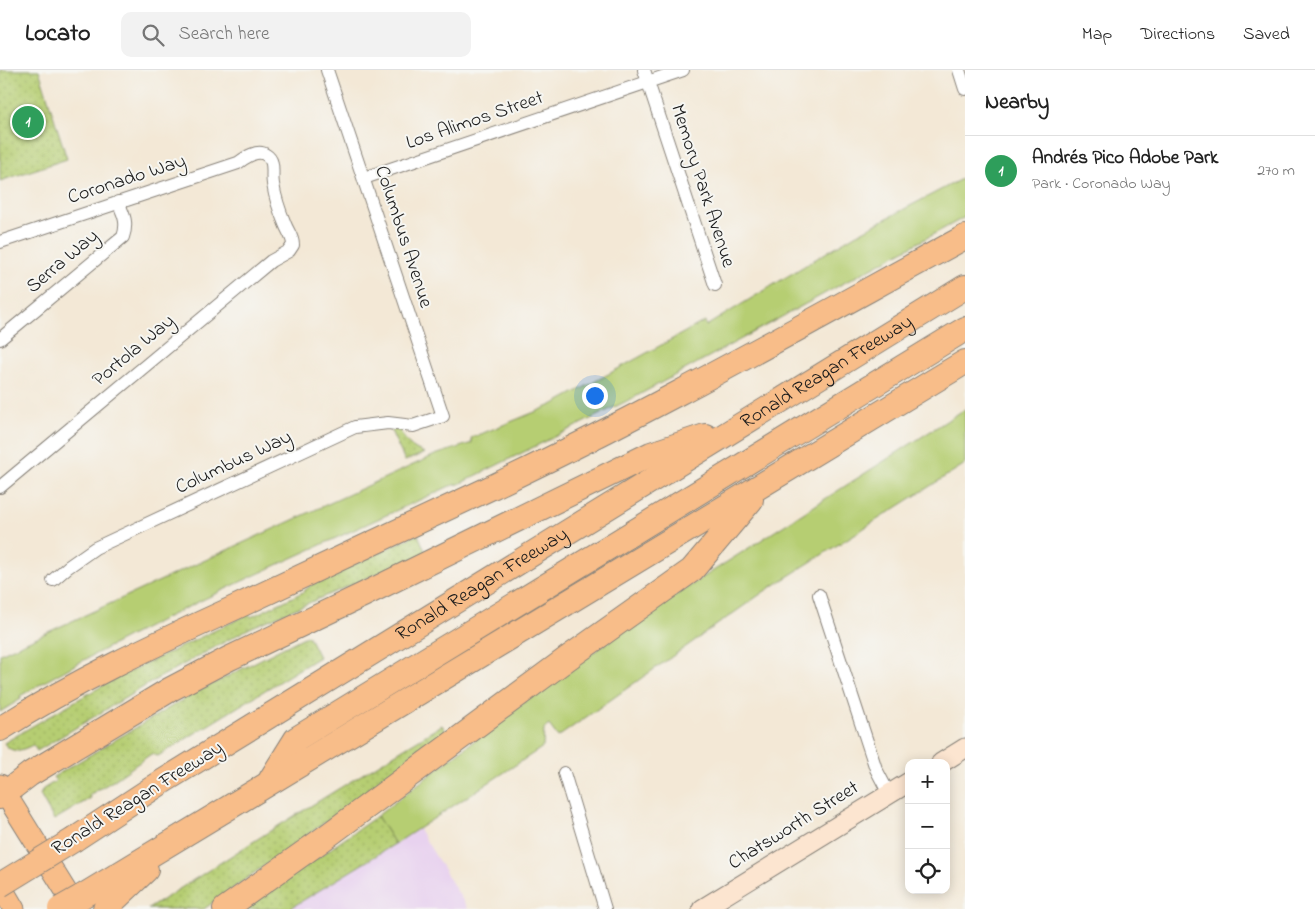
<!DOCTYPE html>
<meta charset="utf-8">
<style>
:root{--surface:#fff;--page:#f2f2f2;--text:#222;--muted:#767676;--line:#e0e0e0;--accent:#ea580c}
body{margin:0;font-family:"Indie Flower",sans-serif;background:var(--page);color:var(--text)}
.controls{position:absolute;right:15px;bottom:15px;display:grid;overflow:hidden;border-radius:10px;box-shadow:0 2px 12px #0003}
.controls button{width:45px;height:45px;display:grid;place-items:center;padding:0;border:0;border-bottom:1px solid var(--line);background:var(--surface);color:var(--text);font:25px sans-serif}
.you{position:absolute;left:594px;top:325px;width:18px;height:18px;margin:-12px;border:4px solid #fff;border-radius:50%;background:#1a73e8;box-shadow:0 0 0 8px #1a73e833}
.badge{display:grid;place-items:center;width:32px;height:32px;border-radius:50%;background:var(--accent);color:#fff;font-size:16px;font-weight:700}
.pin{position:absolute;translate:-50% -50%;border:2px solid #fff;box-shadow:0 1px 5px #0006}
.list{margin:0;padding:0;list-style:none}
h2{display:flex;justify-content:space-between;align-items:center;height:65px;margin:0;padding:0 20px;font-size:21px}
h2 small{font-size:16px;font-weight:400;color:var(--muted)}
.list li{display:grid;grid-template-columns:32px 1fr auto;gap:15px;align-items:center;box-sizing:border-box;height:70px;padding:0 20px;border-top:1px solid var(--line)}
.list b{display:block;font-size:19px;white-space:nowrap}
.list p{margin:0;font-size:16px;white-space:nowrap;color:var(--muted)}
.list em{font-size:16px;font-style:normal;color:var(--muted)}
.icon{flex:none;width:28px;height:28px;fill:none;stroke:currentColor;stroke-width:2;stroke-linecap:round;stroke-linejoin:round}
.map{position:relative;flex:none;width:965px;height:839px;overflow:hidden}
header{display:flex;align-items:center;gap:30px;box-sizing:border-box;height:70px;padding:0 25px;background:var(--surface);border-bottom:1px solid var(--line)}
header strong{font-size:24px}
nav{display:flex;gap:28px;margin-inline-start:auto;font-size:18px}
.search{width:350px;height:45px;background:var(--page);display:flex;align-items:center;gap:12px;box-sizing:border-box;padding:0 18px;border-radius:10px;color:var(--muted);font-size:19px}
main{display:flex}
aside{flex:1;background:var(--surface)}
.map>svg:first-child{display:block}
.built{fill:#e8d2ef}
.grass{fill:#b6ce72;stroke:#697547}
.park{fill:url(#park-dots);stroke:#697547}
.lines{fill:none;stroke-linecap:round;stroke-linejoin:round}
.minor-casing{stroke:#888279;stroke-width:14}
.secondary-casing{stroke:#888279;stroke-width:21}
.primary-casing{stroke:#888279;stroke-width:23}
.motorway-casing{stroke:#888279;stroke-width:26}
.minor{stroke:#fff;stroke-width:12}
.secondary{stroke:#fce5d0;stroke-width:19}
.primary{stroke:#f8bd89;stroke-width:21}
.motorway{stroke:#f8bd89;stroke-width:24}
.motorway-bridge-casing{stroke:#888279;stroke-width:26;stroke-linecap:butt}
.motorway-bridge{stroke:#f8bd89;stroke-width:24}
.labels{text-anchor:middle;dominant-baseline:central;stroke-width:4;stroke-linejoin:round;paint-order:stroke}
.street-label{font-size:20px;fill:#1c1c1c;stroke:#f6f6f2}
</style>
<header>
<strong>Locato</strong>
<div class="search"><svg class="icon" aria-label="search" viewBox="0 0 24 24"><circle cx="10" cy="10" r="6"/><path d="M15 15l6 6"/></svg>Search here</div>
<nav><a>Map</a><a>Directions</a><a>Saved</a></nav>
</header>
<main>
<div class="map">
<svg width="965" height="839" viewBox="0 0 965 839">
<defs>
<pattern id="park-dots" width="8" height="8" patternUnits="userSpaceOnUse" patternTransform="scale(1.25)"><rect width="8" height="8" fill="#b6ce72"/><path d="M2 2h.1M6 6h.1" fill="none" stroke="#9cb062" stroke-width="1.8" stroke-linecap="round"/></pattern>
</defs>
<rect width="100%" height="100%" fill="#f6f6f2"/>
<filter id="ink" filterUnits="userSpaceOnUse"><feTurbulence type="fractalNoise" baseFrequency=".02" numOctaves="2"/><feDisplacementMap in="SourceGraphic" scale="10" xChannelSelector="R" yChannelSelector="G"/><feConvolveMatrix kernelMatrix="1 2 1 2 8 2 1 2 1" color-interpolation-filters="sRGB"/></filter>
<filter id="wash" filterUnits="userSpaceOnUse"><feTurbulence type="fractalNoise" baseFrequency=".0096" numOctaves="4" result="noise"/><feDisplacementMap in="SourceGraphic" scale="20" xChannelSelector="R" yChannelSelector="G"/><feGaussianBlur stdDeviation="1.12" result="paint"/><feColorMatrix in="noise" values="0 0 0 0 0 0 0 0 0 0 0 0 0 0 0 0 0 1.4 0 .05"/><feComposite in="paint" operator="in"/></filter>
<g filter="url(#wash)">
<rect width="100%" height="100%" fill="#f3e8d6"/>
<path class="built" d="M 419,759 L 468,839 L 289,839 Z"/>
<g class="grass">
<path d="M 965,107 L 965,147 L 635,327 L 459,414 L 450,416 C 305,483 158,545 20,626 L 21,629 L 0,642 L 0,584 L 435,385 L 472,373 L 471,368 L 552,335 L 705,251 L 706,256 L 855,165 Z"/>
<path d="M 965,339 L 965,394 L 765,521 L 558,667 L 549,655 L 544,659 L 543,677 L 395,774 L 377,746 L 538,621 L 674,526 Z"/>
</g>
<g class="park">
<path d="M 0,0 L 39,0 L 67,89 L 0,111 Z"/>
<path d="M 399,358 C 404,371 412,379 425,383 L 405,391 L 391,361 Z"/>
<path d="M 418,464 L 426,483 L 250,558 L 155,610 L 37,681 L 33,675 C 22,680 12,685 4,673 L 63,638 L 120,606 L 249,544 L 251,547 L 303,522 L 311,515 Z"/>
<path d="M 308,565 L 319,587 L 158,686 L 151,684 L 113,711 L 89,725 L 91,728 L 54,750 L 40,725 L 43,719 L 56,711 L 53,707 L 189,626 Z"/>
<path d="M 442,655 L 448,664 L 204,839 L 148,839 L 270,761 Z"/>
<path d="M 377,746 L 395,774 L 289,839 L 245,839 Z"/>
</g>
</g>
<g filter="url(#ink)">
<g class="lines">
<defs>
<g id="minor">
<path d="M 644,0 L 715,215"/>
<path d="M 959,0 L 965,19"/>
<path d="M 364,108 L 683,0"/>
<path d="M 0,172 L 238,93 C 246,87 258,79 266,85 C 276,91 271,104 273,114 C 275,127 280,142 285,154 C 288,162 293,167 293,175 L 289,181 L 271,191 L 0,417"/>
<path d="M 0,269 L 123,167 C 128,153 124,145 118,132"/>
<path d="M 53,510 L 68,497 L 95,478 L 355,357 L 388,353 L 413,356 L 443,346 L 327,0"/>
<path d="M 819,525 L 876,699 L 889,724"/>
<path d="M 564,703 L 605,839"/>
</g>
<g id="secondary">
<path d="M 941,693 L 965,678"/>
<path d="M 702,839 L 909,712"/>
</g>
<g id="primary">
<path d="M 0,715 L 77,839"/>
<path d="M 0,815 L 14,839"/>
</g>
<g id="motorway">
<path d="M 0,659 C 74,612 153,575 232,539 C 317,499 403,459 488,419 C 651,342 807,253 965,167"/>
<path d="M 271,709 L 296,669 L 965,259"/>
<path d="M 0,727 L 30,704 L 171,619 L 228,589 L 363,525 L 651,384 L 705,366"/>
<path id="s1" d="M 75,769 L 162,712 L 965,217"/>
<path d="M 81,827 L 965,292"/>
<path d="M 105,839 L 146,800"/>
<path d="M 225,839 L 319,772 L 568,588 L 692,500 L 751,430"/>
</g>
</defs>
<use href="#minor" class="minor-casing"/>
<use href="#secondary" class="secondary-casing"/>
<use href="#primary" class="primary-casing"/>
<use href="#motorway" class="motorway-casing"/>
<use href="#minor" class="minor"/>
<use href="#secondary" class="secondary"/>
<use href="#primary" class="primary"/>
<use href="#motorway" class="motorway"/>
<defs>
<g id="motorway-bridge">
<path d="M 0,815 L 75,769"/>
<path d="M 60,839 L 81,827"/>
</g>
</defs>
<use href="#motorway-bridge" class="motorway-bridge-casing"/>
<use href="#motorway-bridge" class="motorway-bridge"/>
</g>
</g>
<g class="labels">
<g class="street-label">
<text transform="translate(475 51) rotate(-19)">Los Alimos Street</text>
<text transform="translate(127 110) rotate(-18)">Coronado Way</text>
<text transform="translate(702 116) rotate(72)">Memory Park Avenue</text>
<text transform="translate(403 167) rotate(72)">Columbus Avenue</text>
<text transform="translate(63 192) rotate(-40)">Serra Way</text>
<text transform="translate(134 281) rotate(-40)">Portola Way</text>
<text stroke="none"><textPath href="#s1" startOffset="885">Ronald Reagan Freeway</textPath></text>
<text transform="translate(234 393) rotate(-25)">Columbus Way</text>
<text stroke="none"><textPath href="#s1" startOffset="480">Ronald Reagan Freeway</textPath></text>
<text transform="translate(138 729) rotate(-32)">Ronald Reagan Freeway</text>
<text transform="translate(794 756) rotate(-32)">Chatsworth Street</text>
</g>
</g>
</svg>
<div class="controls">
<button>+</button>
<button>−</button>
<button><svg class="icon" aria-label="locate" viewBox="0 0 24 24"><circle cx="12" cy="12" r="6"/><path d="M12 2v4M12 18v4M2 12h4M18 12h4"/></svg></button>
</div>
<div class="you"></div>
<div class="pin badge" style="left:28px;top:52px;background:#2e9e5b">1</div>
</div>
<aside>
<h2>Nearby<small></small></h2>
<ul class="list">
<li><span class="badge" style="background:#2e9e5b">1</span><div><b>Andrés Pico Adobe Park</b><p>Park · Coronado Way</p></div><em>270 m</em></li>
</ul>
</aside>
</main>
